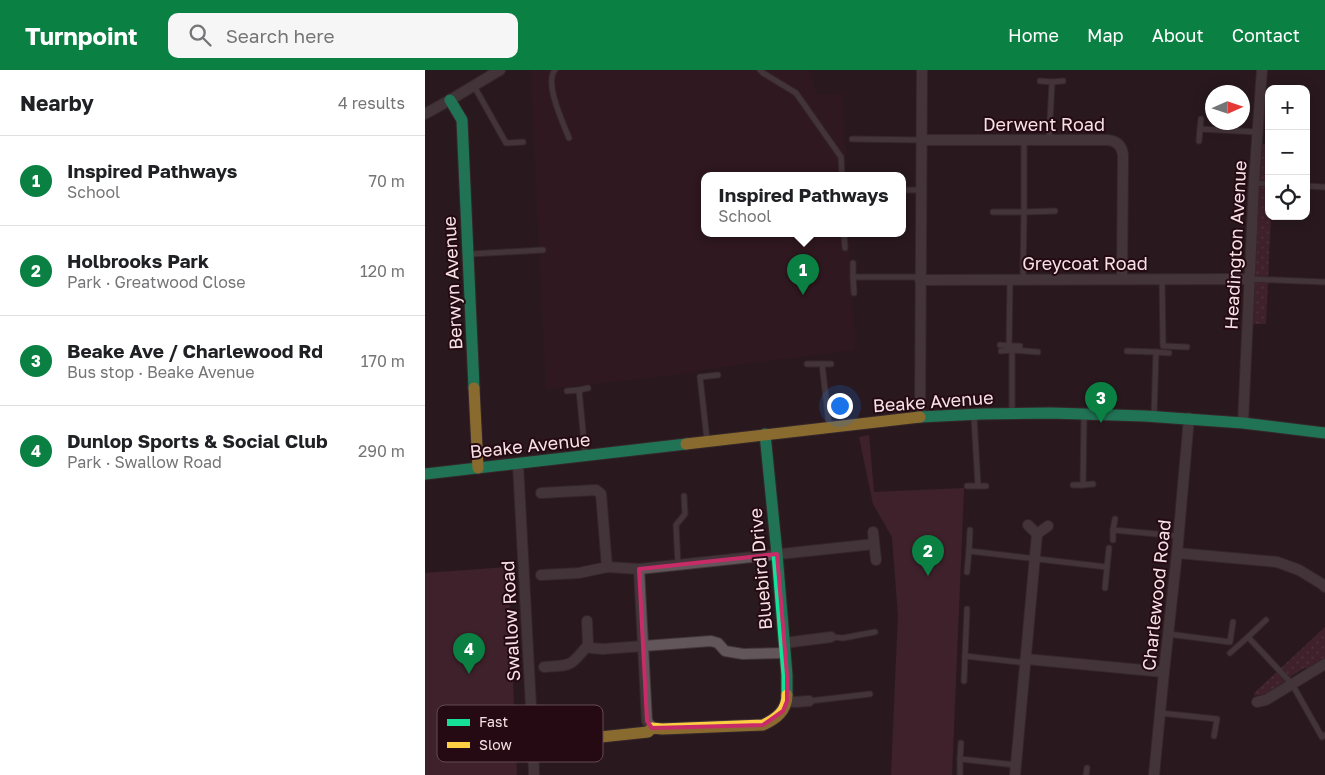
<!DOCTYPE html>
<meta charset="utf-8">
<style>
:root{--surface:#fff;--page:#f6f6f6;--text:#202124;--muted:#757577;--line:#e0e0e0;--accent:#0b8043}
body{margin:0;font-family:"Golos Text",sans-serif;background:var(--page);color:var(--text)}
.controls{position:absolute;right:15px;top:15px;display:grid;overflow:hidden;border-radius:10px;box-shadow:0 2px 12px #0003}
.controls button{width:45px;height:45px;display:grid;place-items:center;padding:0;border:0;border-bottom:1px solid var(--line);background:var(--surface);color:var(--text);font:25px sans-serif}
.compass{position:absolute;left:780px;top:15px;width:45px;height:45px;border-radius:50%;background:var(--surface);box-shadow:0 2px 12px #0003;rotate:87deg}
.you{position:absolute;left:414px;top:335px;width:18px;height:18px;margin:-12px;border:4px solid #fff;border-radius:50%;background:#1a73e8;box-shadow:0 0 0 8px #1a73e833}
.badge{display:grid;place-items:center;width:32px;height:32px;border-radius:50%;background:var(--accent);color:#fff;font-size:16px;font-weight:700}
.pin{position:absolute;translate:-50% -41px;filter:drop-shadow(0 1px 2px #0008)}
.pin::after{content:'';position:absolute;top:26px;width:18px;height:15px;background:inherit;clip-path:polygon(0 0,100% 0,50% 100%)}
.popup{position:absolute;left:276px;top:102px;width:205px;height:65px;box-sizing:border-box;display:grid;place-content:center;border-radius:10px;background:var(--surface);filter:drop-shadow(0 1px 4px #0005);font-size:16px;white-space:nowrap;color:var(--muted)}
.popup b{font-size:19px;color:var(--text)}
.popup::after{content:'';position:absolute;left:50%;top:100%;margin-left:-10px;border:10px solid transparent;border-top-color:var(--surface)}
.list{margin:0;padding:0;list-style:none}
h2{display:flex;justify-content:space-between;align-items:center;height:65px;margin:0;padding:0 20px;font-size:21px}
h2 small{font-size:16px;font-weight:400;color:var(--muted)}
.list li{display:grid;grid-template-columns:32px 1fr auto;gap:15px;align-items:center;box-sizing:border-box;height:90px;padding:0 20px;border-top:1px solid var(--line)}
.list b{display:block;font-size:19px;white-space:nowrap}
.list p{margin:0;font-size:16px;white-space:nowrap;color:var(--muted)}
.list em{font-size:16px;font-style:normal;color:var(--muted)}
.icon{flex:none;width:28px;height:28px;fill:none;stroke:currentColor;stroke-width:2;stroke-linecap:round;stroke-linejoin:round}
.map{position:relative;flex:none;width:900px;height:705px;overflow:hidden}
header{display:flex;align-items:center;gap:30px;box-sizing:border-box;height:70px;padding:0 25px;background:var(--accent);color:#fff}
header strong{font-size:24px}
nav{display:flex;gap:28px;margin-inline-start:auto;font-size:18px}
.search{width:350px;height:45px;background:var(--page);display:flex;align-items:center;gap:12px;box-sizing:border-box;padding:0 18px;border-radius:10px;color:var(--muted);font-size:19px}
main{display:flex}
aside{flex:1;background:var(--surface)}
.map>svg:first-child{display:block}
.built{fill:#361720}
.grass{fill:url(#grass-dots)}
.green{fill:#5a2b3a}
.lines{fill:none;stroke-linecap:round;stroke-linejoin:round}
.lane-casing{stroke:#423639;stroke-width:7}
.street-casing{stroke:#423639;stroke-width:12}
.fast-casing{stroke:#423639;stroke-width:13}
.slow-casing{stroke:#423639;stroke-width:13}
.lane{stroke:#63565a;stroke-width:5}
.street{stroke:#63565a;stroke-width:10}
.fast{stroke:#16e098;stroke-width:11}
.slow{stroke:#ffcf43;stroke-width:11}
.marked{fill:none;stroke:#c72c69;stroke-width:4;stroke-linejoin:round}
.labels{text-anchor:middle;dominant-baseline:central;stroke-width:4;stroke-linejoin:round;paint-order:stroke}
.street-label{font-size:18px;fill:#f6e2e6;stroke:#250a13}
.key{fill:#250a13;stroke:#644b52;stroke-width:1}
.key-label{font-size:14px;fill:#f6e2e6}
</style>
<header>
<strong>Turnpoint</strong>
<div class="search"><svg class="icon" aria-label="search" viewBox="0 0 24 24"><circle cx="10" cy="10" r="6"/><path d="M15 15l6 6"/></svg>Search here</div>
<nav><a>Home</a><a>Map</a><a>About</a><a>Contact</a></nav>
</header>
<main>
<aside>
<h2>Nearby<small>4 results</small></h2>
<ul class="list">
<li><span class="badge">1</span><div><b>Inspired Pathways</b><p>School</p></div><em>70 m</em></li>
<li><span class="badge">2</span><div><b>Holbrooks Park</b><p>Park · Greatwood Close</p></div><em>120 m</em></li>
<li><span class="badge">3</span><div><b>Beake Ave / Charlewood Rd</b><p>Bus stop · Beake Avenue</p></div><em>170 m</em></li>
<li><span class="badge">4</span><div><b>Dunlop Sports &amp; Social Club</b><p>Park · Swallow Road</p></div><em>290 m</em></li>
</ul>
</aside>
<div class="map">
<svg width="900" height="705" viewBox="0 0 900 705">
<defs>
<pattern id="grass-dots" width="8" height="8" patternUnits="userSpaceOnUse" patternTransform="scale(1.25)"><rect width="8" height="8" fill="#5a2b3a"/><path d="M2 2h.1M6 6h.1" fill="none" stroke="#724956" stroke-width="1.8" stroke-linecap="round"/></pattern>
</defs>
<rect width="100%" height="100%" fill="#291a1f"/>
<path class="built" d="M 106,0 L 384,0 L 392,25 L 417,24 L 422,106 L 279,106 L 279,164 L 424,164 L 430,280 L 317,294 L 240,306 L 121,319 Z"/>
<g class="grass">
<path d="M 836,74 L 844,74 L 844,146 L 846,146 L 841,254 L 828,254 Z"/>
<path d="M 900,557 L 900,591 L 884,599 L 879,598 L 860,610 L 859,614 L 840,627 L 834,625 L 830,626 L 829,623 Z"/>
</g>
<g class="green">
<path d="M 444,365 L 449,422 L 539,418 L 527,705 L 466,705 L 473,545 L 467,467 L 448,434 L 434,367 Z"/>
<path d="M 83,497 L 92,705 L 0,705 L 0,503 Z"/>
</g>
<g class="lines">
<defs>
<g id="lane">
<path d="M 130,0 C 119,13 138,53 144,68"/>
<path d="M 335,0 L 338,3 L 371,23 L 416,87 L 417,106"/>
<path d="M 615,11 L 627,12"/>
<path d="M 49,16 L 81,73 L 98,72"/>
<path d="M 775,59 L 776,49"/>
<path d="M 427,69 L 497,70"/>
<path d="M 624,70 L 627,12 L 638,11"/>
<path d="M 774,71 L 775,59 L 832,62"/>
<path d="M 829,113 L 844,114"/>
<path d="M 881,116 L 900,117"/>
<path d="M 477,120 L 496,120"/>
<path d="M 568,142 L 599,142 L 599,70"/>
<path d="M 419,164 L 420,178"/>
<path d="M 46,184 L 118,180"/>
<path d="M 428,193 L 428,207"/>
<path d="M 598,209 L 599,142 L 630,141"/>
<path d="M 737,209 L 738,276 L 762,277"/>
<path d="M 825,209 L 900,212"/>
<path d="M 585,210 L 584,276 L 595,276"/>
<path d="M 429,223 L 428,207 L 495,207"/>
<path d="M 575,275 L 584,276"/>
<path d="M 576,281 L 587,280"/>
<path d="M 702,281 L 731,282"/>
<path d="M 382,294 L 397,294 L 404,354"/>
<path d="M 397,294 L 406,294"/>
<path d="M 154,320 L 163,318"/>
<path d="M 142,321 L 154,320 L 160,383"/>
<path d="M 587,343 L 587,280 L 613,282"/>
<path d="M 659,346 L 658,415 L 668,414"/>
<path d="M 729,346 L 731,282 L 744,283"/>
<path d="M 549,347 L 553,416 L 561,416"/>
<path d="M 282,370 L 275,307 L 293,305"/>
<path d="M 648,415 L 658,415"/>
<path d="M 542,416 L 553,416"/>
<path d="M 690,449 L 688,460 L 753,466"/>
<path d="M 688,470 L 688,460"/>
<path d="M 544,481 L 545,460"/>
<path d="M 253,495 L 251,455 L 260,444 L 259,426"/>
<path d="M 682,497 L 684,478"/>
<path d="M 542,502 L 544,481 L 682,497 L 680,518"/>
<path d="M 542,539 L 540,586 L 601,593"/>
<path d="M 841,550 L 823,567 L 867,614 L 897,667 L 900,665"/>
<path d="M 743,564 L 805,572 L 808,552"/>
<path d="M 406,567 L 418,568 L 450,562"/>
<path d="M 805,583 L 823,567"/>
<path d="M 539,611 L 540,586"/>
<path d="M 384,631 L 445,624"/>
<path d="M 735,643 L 792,649 L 789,666"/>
<path d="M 536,673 L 535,689 L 591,695"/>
<path d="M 535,705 L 535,689"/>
<path d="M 661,705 L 662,698"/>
</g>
<g id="street">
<path d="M 0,44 L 25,30 L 75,0"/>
<path d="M 497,70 L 683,70 C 692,71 697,76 698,85 L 697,209"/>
<path d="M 495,210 L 825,209"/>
<path d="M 495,347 L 497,0"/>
<path d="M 818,353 L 829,113 L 837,0"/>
<path d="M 93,394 L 108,674 L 109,705"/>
<path d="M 116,423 L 171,420 L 176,424 L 182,497"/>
<path d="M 603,455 L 612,464 L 623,456"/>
<path d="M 448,462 L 451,490"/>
<path d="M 752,483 L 852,492 L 874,500 L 897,514 L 900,517"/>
<path d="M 214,499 L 222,651 L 227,658"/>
<path d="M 116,505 L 154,503 L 182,497 L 214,499 L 449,474"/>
<path d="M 359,573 L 406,567"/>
<path d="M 163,575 L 166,578 L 178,579 L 286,571 L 293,573 L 300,581 L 318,584 L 360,583"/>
<path d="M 601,589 L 739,602"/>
<path d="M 119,597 C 147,595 145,597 163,575 L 162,551"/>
<path d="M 362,631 L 370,632 L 384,631"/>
<path d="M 832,632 L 841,630 L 900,594"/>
<path d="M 590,705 L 612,464"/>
<path d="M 729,705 L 739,602 L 752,483 L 764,348"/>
</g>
<g id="fast">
<path d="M 25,30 L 37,50 L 49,318"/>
<path d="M 495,347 L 556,344 L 626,343 L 720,346 L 818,353 L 900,363"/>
<path d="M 340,364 L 352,484 L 362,605 L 362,625"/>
<path d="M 0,404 L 261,374"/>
</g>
<g id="slow">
<path d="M 49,318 L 53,398"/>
<path d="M 261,374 L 495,347"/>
<path d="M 147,670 L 223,662 L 227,658 L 237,659 L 338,655 C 351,649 362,641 362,625"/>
</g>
</defs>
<use href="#lane" class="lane-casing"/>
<use href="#street" class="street-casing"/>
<use href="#fast" class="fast-casing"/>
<use href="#slow" class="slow-casing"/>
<use href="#lane" class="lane"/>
<use href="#street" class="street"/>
<use href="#fast" class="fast"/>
<use href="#slow" class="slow"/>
</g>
<path d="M0 0H900V705H0ZM 352,484 L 362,605 L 362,631 L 358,641 L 338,655 L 227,658 L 222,651 L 214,499 Z" fill="#291a1f" fill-opacity=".55" fill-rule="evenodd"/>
<path class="marked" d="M 352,484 L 362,605 L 362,631 L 358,641 L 338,655 L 227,658 L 222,651 L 214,499 Z"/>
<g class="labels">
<g class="street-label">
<text x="619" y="54">Derwent Road</text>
<text transform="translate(810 175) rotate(-87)">Headington Avenue</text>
<text x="660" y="193">Greycoat Road</text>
<text transform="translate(27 213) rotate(-93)">Berwyn Avenue</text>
<text transform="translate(508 331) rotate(-4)">Beake Avenue</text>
<text transform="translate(105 375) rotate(-6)">Beake Avenue</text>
<text transform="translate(335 499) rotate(-95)">Bluebird Drive</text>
<text transform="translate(731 525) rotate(-84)">Charlewood Road</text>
<text transform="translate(85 551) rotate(-93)">Swallow Road</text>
</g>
</g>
<rect x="12" y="635" width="166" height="57" rx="8" class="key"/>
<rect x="22" y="649" width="23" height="7" fill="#16e098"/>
<rect x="22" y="672" width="23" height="6" fill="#ffcf43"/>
<g class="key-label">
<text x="54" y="657">Fast</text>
<text x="54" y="680">Slow</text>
</g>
</svg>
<div class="controls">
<button>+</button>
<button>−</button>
<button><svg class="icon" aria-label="locate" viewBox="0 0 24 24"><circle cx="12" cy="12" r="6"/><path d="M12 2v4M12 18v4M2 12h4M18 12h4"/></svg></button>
</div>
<svg class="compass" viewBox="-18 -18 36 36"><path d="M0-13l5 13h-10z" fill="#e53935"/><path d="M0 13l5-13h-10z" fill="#757577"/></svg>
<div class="you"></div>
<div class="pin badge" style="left:378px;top:225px">1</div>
<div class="popup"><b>Inspired Pathways</b>School</div>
<div class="pin badge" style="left:503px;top:506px">2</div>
<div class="pin badge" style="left:676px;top:353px">3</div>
<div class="pin badge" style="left:44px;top:604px">4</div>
</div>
</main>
